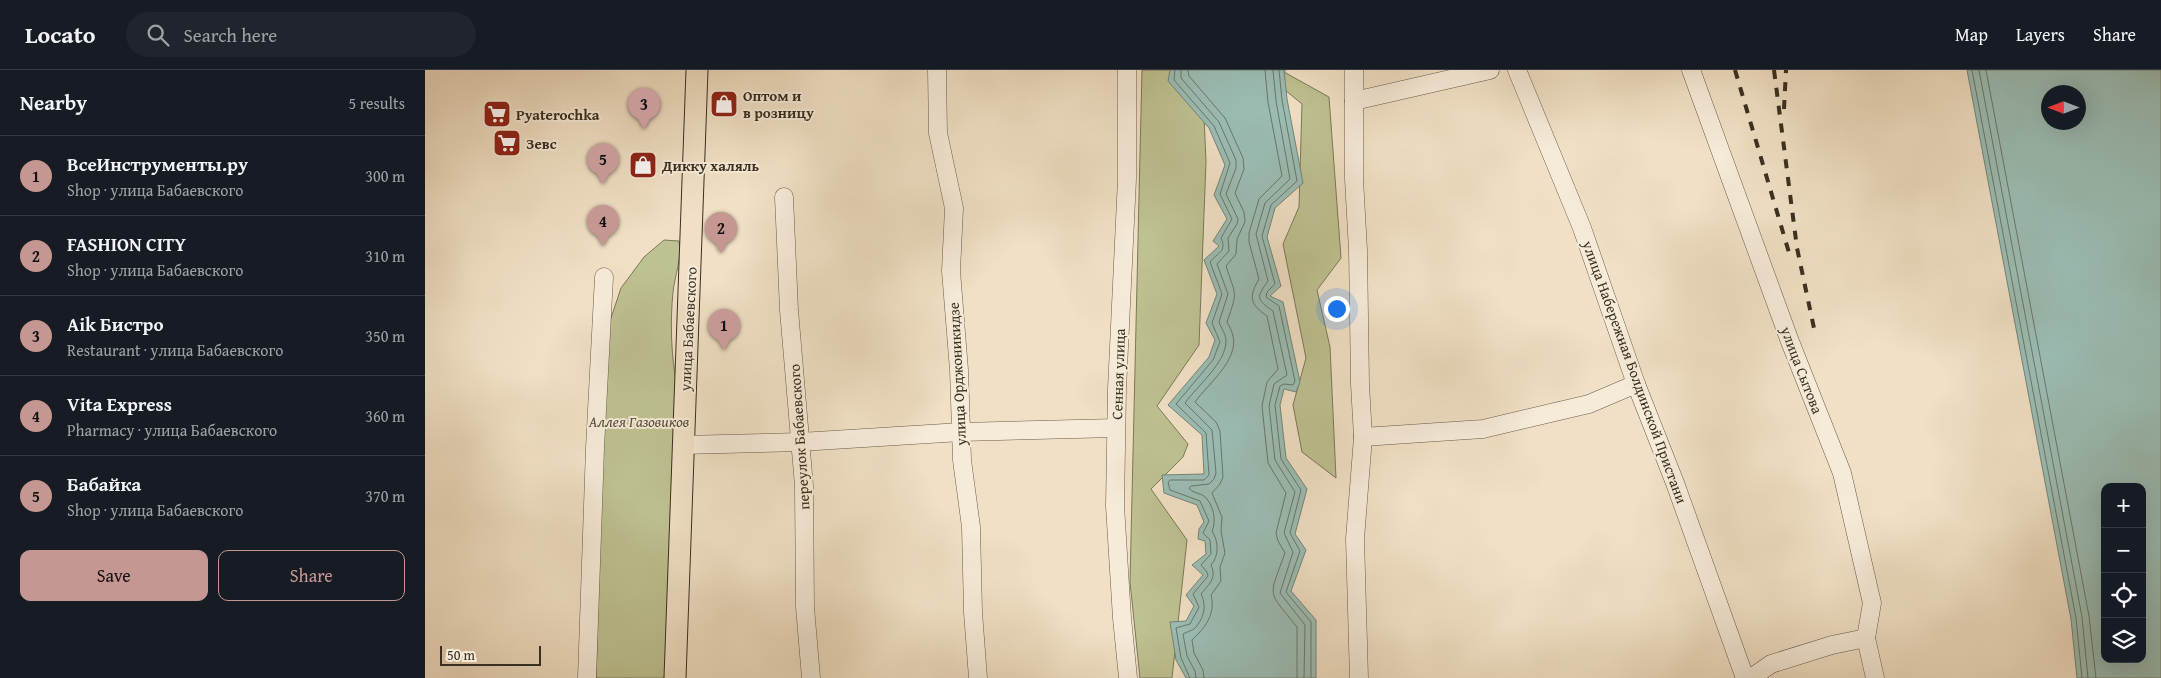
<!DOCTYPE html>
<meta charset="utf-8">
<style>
:root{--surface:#171b24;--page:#20242c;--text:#f1f3f6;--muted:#9ea1a6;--line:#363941;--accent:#c59692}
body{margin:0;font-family:"Gentium Book Plus",serif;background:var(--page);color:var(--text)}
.controls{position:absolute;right:15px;bottom:15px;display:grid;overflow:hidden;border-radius:10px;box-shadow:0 5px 20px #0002}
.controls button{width:45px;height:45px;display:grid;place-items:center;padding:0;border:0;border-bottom:1px solid var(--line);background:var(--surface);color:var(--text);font:25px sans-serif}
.compass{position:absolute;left:1616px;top:15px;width:45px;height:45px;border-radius:50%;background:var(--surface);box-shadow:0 5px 20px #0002;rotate:270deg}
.scale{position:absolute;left:15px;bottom:12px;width:101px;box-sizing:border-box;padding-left:5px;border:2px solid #3a2f20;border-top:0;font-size:14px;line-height:18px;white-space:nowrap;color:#3a2f20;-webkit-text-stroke:4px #f6ebd9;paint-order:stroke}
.you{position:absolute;left:911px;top:238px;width:18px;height:18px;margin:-12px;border:4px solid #fff;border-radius:50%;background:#1a73e8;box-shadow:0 0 0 8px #1a73e833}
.badge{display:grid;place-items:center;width:32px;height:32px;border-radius:50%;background:var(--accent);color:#111;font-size:16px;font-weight:700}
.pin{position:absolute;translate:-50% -41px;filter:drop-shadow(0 1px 2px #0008)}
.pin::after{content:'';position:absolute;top:26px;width:18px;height:15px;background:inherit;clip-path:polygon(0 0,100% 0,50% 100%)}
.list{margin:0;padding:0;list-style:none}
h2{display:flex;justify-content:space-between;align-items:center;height:65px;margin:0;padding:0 20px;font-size:21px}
h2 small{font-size:16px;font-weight:400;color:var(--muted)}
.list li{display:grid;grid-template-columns:32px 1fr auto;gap:15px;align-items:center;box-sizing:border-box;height:80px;padding:0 20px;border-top:1px solid var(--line)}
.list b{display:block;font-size:19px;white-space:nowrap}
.list p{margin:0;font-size:16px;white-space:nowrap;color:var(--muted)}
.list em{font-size:16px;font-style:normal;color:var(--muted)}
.actions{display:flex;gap:10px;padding:15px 20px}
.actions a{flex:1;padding:11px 0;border:1px solid var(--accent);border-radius:10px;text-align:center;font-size:18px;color:var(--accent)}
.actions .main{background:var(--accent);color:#111}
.icon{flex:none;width:28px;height:28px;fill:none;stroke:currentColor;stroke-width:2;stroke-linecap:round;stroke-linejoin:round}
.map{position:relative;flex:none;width:1736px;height:608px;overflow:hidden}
header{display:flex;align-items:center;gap:30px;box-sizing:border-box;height:70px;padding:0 25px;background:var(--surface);border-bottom:1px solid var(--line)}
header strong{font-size:24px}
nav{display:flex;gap:28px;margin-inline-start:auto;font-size:18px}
.search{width:350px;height:45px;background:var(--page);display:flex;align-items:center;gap:12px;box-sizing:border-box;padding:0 18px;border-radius:28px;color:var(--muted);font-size:19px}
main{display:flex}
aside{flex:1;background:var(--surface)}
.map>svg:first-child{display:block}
.green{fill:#bec191;stroke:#7c7858}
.water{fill:#9bbdb4;stroke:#748479;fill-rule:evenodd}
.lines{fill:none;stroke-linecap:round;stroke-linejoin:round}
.shore{stroke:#6a766a;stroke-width:1}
.minor-casing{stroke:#685b49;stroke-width:19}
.major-casing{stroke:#3a2f20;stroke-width:23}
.minor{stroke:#f6ebd9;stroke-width:18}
.major{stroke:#f1e0c5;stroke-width:21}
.rail{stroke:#3a2f20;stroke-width:4;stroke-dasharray:9 9;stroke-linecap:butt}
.labels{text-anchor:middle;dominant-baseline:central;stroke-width:4;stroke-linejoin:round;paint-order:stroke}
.poi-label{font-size:15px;font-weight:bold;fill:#3a2f20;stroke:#f6ebd9;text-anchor:start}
.street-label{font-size:15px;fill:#3a2f20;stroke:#f6ebd9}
.park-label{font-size:15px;font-style:italic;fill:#544c37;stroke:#f6ebd9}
</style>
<header>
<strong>Locato</strong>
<div class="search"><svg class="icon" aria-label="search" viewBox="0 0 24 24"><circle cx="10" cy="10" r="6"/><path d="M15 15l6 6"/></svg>Search here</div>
<nav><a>Map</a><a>Layers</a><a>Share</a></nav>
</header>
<main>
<aside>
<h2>Nearby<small>5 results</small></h2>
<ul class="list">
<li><span class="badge">1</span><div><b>ВсеИнструменты.ру</b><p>Shop · улица Бабаевского</p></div><em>300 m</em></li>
<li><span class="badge">2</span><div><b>FASHION CITY</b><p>Shop · улица Бабаевского</p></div><em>310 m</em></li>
<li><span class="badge">3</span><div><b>Aik Бистро</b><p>Restaurant · улица Бабаевского</p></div><em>350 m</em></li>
<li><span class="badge">4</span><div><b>Vita Express</b><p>Pharmacy · улица Бабаевского</p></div><em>360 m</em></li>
<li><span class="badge">5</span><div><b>Бабайка</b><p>Shop · улица Бабаевского</p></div><em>370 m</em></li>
</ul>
<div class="actions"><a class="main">Save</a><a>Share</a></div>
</aside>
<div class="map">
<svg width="1736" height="608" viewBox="0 0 1736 608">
<rect width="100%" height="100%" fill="#f1e0c5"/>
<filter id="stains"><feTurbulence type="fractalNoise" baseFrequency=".004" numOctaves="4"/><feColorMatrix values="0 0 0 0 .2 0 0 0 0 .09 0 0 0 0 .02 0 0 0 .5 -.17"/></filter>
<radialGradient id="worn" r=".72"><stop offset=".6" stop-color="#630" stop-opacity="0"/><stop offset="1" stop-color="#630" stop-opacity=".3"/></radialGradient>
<g class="green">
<path d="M 717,0 L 777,0 L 781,92 L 774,275 L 732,336 L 763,374 L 758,387 L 726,419 L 762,470 L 747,608 L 715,608 L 705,512 Z"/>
<path d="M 841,0 L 861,0 L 859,2 L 904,27 L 916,188 L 892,220 L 905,277 L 911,408 L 877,382 L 868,335 L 881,288 L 858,174 L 874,137 L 877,34 L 842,5 Z"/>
<path d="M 239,170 L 254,171 C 257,189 250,204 248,222 C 245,252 246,286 252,316 L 241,608 L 171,608 L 178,355 L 185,251 L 196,218 L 219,187 Z"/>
</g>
<g class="water">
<path d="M 745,0 L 859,0 L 862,29 L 878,113 L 850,138 L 842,167 L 856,216 L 845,226 L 858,232 L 875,312 L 871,322 L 859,319 L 855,335 L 861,388 L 882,419 L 870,464 L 881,480 L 866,521 L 891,550 L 891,608 L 761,608 L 751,590 L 745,552 L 761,551 L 769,536 L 761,525 L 778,505 L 767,495 L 781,484 L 780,471 L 773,469 L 774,459 L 779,452 L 772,435 L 739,423 L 737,405 L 779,404 L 777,365 L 743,335 L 784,287 L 790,270 L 781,253 L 792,224 L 779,190 L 794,176 L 788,171 L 802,149 L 789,125 L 800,95 L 784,58 L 743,11 Z"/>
<path d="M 1542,0 L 1736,0 L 1736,608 L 1652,608 L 1646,549 ZM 1624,22 L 1654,22 L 1654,52 L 1624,52 ZM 1680,417 L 1717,417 L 1717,589 L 1680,589 Z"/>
</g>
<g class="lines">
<g class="shore">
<path d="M 750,0 L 749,10 L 789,56 L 805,93 L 795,124 L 807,149 L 796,168 C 802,182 793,182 785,192 L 797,224 L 787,253 L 795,272 L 788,290 L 751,334 L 781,363 L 784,405 L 779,410 L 745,410 L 743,412 L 745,420 L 775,431 L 784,451 L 778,463 L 785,470 L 786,484 L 776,495 L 782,502 L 783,506 L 768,524 L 774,537 L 765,554 L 751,558 L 756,588 L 765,608"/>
<path d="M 756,0 L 756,8 L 794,52 L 811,90 L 811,98 L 801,124 L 813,149 L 812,154 L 803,168 L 804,181 L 792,194 L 803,224 L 794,252 C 796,258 801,264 801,271 C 801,293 772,316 760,333 L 787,360 L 791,403 L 789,409 L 784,414 L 766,416 L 764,418 C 768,423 774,423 779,426 C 788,433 792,451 787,461 C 794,472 794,486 786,495 C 792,509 784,514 776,524 C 782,536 779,549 769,559 C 766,561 761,562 758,564 L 762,586 L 770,601 L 771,608"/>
<path d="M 763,0 L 764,6 L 800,48 L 818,88 L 819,99 L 810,123 L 819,142 L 820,152 L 812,169 L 811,184 L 801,196 C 811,227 813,220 802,252 C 804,256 807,261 808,266 C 814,290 782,315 770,332 L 791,352 L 795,361 L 798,407 L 795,414 L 787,423 L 797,447 L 796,461 L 800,483 L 795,497 L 796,511 L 786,525 C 791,544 780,558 767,570 L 769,583 L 778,600 L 779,608"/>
<path d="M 840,0 L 843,32 L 857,106 L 834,129 L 824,163 L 824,172 L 834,209 C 824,226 824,234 842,246 L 853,299 L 842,312 L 837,336 L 843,393 L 861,423 L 851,463 L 853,471 L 860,483 C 843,530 842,519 872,557 L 872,608"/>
<path d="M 848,0 L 851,31 L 865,109 L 840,133 L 831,164 L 843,211 C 831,228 831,229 848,241 L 862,305 L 849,314 L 844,336 L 850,390 L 870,422 L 859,463 L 868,482 L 855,523 L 880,555 L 879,608"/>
<path d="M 854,0 L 857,30 L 872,111 L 846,135 L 837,166 L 850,214 L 842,222 L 841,227 L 854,236 L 870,311 L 868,315 L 859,314 L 855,316 L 850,335 L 856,389 L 876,420 L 865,463 L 875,481 L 861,522 L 886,552 L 886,608"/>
<path d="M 1547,0 L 1651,548 L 1657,608"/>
<path d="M 1554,0 L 1657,547 L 1663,608"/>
<path d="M 1561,0 L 1664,546 L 1671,608"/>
</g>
<defs>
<g id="minor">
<path d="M 512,0 L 513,63 L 529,138 L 526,201 L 534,300 L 537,390 L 546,457 L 548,542 L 553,608"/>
<path d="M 702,0 L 702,109 L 692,319 L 690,436 L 697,548 L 703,608"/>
<path d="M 929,0 L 929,109 L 933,180 L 935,314 L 938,367 L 930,469 L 934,608"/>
<path d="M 1092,0 L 1157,158 L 1211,314 L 1250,413 L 1320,608"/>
<path d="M 1266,0 L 1364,269 L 1417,403 L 1447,533 L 1441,568 L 1450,608"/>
<path d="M 929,31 L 1065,0"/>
<path d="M 359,127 L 364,240 L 379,416 L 380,537 L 386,608"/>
<path d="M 938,367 L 1058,359 L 1164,334 L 1211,314"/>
<path d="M 257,375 L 375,372 L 536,362 L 691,358"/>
<path d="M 162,608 L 170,378 L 179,207"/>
<path d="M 1326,608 L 1346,594 L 1407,575 L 1441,568"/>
</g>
<path id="major" d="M 250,608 L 272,0"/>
</defs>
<use href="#minor" class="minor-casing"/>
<use href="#major" class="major-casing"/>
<use href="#minor" class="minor"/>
<use href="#major" class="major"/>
<g class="rail">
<path d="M 1310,0 L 1365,186"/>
<path d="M 1349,0 L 1372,178 L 1390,263"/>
<path d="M 1359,39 L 1361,0"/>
</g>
</g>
<defs>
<symbol id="shop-square" viewBox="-11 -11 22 22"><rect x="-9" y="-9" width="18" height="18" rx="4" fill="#8f2418" stroke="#f6ebd9"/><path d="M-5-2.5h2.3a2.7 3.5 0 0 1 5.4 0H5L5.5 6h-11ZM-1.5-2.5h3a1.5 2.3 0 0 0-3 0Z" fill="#fff"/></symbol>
<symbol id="supermarket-square" viewBox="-11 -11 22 22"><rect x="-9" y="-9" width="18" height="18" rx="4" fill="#8f2418" stroke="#f6ebd9"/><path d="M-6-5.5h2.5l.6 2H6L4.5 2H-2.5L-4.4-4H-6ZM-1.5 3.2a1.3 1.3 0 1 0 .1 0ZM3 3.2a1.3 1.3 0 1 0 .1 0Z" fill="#fff"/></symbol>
</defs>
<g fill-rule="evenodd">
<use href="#shop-square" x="283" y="18" width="32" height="32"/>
<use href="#supermarket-square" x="56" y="28" width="32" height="32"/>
<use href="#supermarket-square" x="66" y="57" width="32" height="32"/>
<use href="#shop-square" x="202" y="79" width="32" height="32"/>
</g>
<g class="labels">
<g class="poi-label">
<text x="318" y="25">Оптом и<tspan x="318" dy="17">в розницу</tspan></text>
<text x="91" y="44">Pyaterochka</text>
<text x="101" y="73">Зевс</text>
<text x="237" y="95">Дикку халяль</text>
</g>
<g class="street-label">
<text transform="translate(263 259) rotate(-87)">улица Бабаевского</text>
<text transform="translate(1377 300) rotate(69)">улица Сытова</text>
<text transform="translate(1210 302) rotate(70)">улица Набережная Болдинской Пристани</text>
<text transform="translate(532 304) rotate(-93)">улица Орджоникидзе</text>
<text transform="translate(693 304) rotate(-88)">Сенная улица</text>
<text transform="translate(374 367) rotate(-94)">переулок Бабаевского</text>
</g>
<g class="park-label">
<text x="214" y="351">Аллея Газовиков</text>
</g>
</g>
<rect width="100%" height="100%" filter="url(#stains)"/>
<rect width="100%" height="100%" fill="url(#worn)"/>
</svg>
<div class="controls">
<button>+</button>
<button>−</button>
<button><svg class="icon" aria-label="locate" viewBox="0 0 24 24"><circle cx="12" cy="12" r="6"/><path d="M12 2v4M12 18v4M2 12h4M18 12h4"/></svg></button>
<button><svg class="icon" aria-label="layers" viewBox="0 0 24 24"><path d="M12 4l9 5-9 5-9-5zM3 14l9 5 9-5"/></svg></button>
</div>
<svg class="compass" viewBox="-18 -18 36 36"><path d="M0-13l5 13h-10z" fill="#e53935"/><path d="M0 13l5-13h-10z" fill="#9ea1a6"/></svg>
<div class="scale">50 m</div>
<div class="you"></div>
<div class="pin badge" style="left:299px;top:280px">1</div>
<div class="pin badge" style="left:296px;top:183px">2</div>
<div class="pin badge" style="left:219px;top:59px">3</div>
<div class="pin badge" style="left:178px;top:176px">4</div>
<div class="pin badge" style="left:178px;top:114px">5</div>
</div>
</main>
